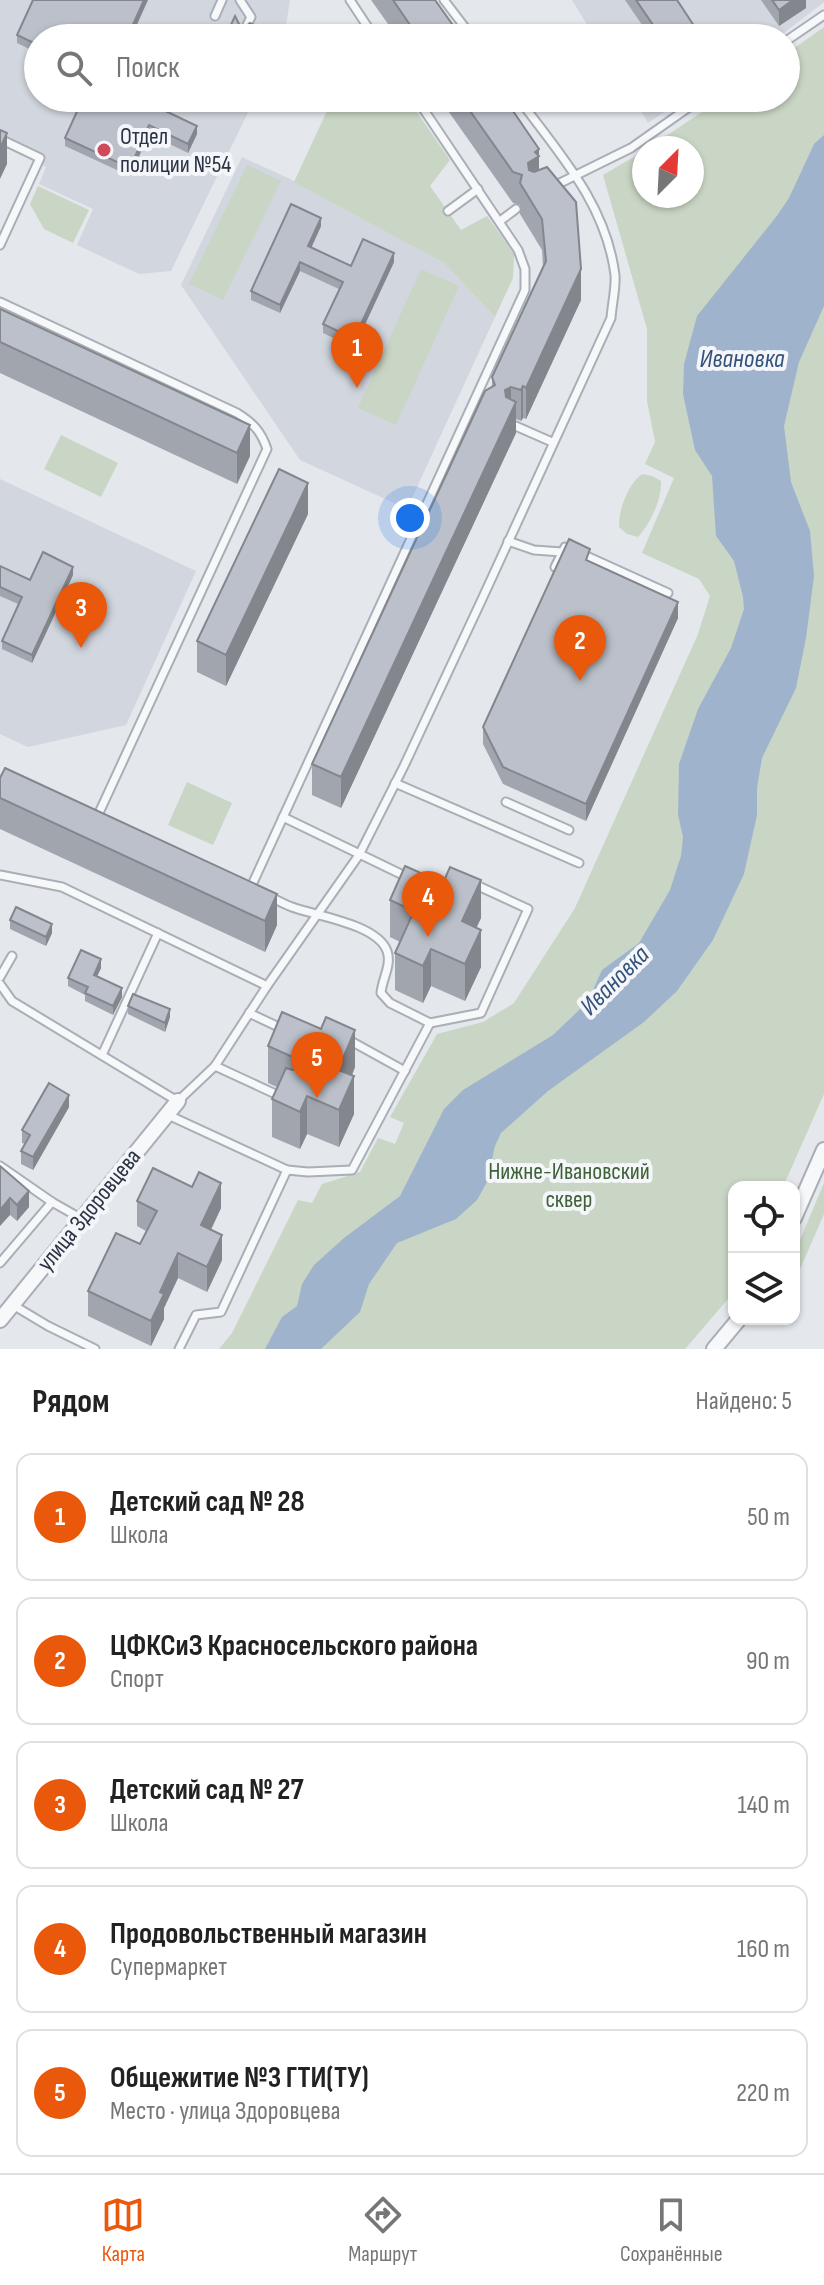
<!DOCTYPE html>
<html lang="ru">
<meta charset="utf-8">
<style>
:root{--surface:#fff;--page:#f2f2f2;--text:#222;--muted:#767676;--line:#e0e0e0;--accent:#ea580c}
body{margin:0;font-family:"Sofia Sans Condensed",sans-serif;background:var(--page);color:var(--text)}
.controls{position:absolute;right:24px;bottom:24px;display:grid;overflow:hidden;border-radius:16px;box-shadow:0 2px 6px #0004}
.controls button{width:72px;height:72px;display:grid;place-items:center;padding:0;border:0;border-bottom:2px solid var(--line);background:var(--surface);color:var(--text);font:40px sans-serif}
.compass{position:absolute;left:632px;top:136px;width:72px;height:72px;border-radius:50%;background:var(--surface);box-shadow:0 2px 6px #0004;rotate:24deg}
.you{position:absolute;left:410px;top:518px;width:28px;height:28px;margin:-20px;border:6px solid #fff;border-radius:50%;background:#1a73e8;box-shadow:0 0 0 12px #1a73e833}
.badge{display:grid;place-items:center;width:52px;height:52px;border-radius:50%;background:var(--accent);color:#fff;font-size:26px;font-weight:700}
.pin{position:absolute;translate:-50% -66px;filter:drop-shadow(0 2px 4px #0008)}
.pin::after{content:'';position:absolute;top:42px;width:28px;height:24px;background:inherit;clip-path:polygon(0 0,100% 0,50% 100%)}
.list{margin:0;padding:0;list-style:none}
h2{display:flex;justify-content:space-between;align-items:center;height:104px;margin:0;padding:0 32px;font-size:34px}
h2 small{font-size:26px;font-weight:400;color:var(--muted)}
.list li{display:grid;grid-template-columns:52px 1fr auto;gap:24px;align-items:center;box-sizing:border-box;height:128px;margin:0 16px 16px;padding:0 16px;border:2px solid var(--line);border-radius:16px}
.list b{display:block;font-size:30px;white-space:nowrap}
.list p{margin:0;font-size:26px;white-space:nowrap;color:var(--muted)}
.list em{font-size:26px;font-style:normal;color:var(--muted)}
.icon{flex:none;width:44px;height:44px;fill:none;stroke:currentColor;stroke-width:2;stroke-linecap:round;stroke-linejoin:round}
.map{position:relative;flex:none;width:824px;height:1349px;overflow:hidden}
.search{position:absolute;background:var(--surface);box-shadow:0 2px 6px #0004;left:24px;right:24px;top:24px;height:88px;display:flex;align-items:center;gap:20px;box-sizing:border-box;padding:0 28px;border-radius:44px;color:var(--muted);font-size:30px}
.sheet{height:824px;background:var(--surface)}
nav{display:flex;justify-content:space-around;align-items:center;box-sizing:border-box;height:112px;border-top:2px solid var(--line);background:var(--surface);font-size:22px;color:var(--muted)}
nav a{display:grid;justify-items:center;gap:4px}
nav .on{color:var(--accent)}
.map>svg:first-child{display:block}
.built{fill:#d2d6de}
.green{fill:#c9d6c5}
.water{fill:#9fb4cc}
.lines{fill:none;stroke-linecap:round;stroke-linejoin:round}
.service-casing{stroke:#a9aeb7;stroke-width:11}
.minor-casing{stroke:#a9aeb7;stroke-width:18}
.service{stroke:#f7f8fa;stroke-width:7}
.minor{stroke:#f7f8fa;stroke-width:14}
.wall{fill:#a1a5ae}
.shaded-wall{fill:#83868d}
.building{fill:#bbc0ca;stroke:#83868d;stroke-width:2}
.poi-dot{fill:#d1495b;stroke:#f4f6f9;stroke-width:3}
.labels{text-anchor:middle;dominant-baseline:central;stroke-width:8;stroke-linejoin:round;paint-order:stroke}
.poi-label{font-size:24px;fill:#2b3445;stroke:#f4f6f9;text-anchor:start}
.park-label{font-size:24px;fill:#3f6138;stroke:#f4f6f9}
.street-label{font-size:24px;fill:#2b3445;stroke:#f4f6f9}
.water-label{font-size:26px;font-style:italic;fill:#34527a;stroke:#f4f6f9}
</style>
<div class="map">
<svg width="824" height="1349" viewBox="0 0 824 1349">
<rect width="100%" height="100%" fill="#e4e7ec"/>
<g class="built">
<path d="M 0,0 L 290,0 L 284,38 L 38,38 L 38,98 L 255,98 L 171,271 L 139,274 L 77,245 L 93,209 L 39,184 L 46,167 L 0,145 Z"/>
<path d="M 572,0 L 824,0 L 824,2 L 780,36 L 773,34 L 767,38 L 595,38 Z"/>
<path d="M 633,98 L 686,98 L 648,123 Z"/>
<path d="M 242,157 L 290,179 L 444,263 L 495,317 L 407,509 L 300,460 L 181,285 Z"/>
<path d="M 0,479 L 196,571 L 126,725 L 28,747 L 0,734 Z"/>
</g>
<g class="green">
<path d="M 824,27 L 824,1094 L 783,1187 L 734,1187 L 734,1292 L 685,1349 L 219,1349 L 232,1333 L 298,1200 L 312,1203 L 322,1184 L 360,1172 L 378,1138 L 395,1144 L 404,1123 L 390,1117 L 437,1034 L 483,1022 L 514,1003 L 575,908 L 698,634 L 710,596 L 699,579 L 642,553 L 674,478 L 645,464 L 655,442 L 647,401 L 647,329 L 603,175 L 644,151 L 644,196 L 692,196 L 692,148 L 648,148 L 723,98 L 786,98 L 786,54 Z"/>
<path d="M 333,98 L 407,98 L 450,160 L 430,186 L 461,230 L 487,216 L 514,254 L 513,278 L 495,317 L 444,263 L 294,182 Z"/>
<path d="M 247,165 L 281,181 L 223,300 L 189,284 Z"/>
<path d="M 38,186 L 89,210 L 73,243 L 44,229 L 30,204 Z"/>
<path d="M 421,269 L 459,286 L 396,425 L 358,408 Z"/>
<path d="M 61,435 L 118,463 L 101,497 L 44,469 Z"/>
<path d="M 642,474 L 652,476 L 661,481 C 662,499 650,524 638,537 L 627,534 L 619,527 C 618,511 628,484 642,474 Z"/>
<path d="M 187,782 L 232,803 L 213,845 L 168,825 Z"/>
<path d="M 824,1183 L 824,1214 L 794,1283 L 794,1254 Z"/>
</g>
<path class="water" d="M 824,135 L 824,306 L 799,362 L 784,426 L 791,482 L 810,531 L 814,576 L 806,638 L 796,688 L 762,758 L 757,788 L 757,815 L 744,874 L 713,940 L 677,991 L 644,1022 L 548,1091 L 501,1133 L 495,1146 L 487,1182 L 477,1200 L 456,1219 L 397,1243 L 369,1284 L 360,1312 L 321,1349 L 265,1349 L 282,1317 L 297,1306 L 302,1284 L 314,1265 L 344,1238 L 400,1196 L 444,1109 L 463,1090 L 553,1035 L 575,1014 L 588,1001 L 602,970 L 639,943 L 670,890 L 681,856 L 683,837 L 678,815 L 679,764 L 698,709 L 731,648 L 744,609 L 743,597 L 734,561 L 716,536 L 712,476 L 695,450 L 683,394 L 684,364 L 697,316 L 776,217 L 789,198 L 814,144 Z"/>
<g class="lines">
<defs>
<g id="service">
<path d="M 240,0 L 251,17 L 244,31"/>
<path d="M 350,0 L 375,38"/>
<path d="M 444,0 L 473,38"/>
<path d="M 215,16 L 222,0"/>
<path d="M 786,41 L 824,15"/>
<path d="M 0,139 L 40,158 L 0,245"/>
<path d="M 554,186 L 631,148 L 702,98"/>
<path d="M 448,211 L 478,189"/>
<path d="M 500,221 L 516,209"/>
<path d="M 0,302 L 237,413 C 253,423 261,431 267,449 L 98,815"/>
<path d="M 511,424 L 552,442"/>
<path d="M 508,541 L 534,550 L 562,552"/>
<path d="M 582,554 L 668,593"/>
<path d="M 555,567 L 565,547 L 571,549"/>
<path d="M 395,783 L 579,863"/>
<path d="M 506,802 L 569,830"/>
<path d="M 283,817 L 407,877"/>
<path d="M 0,875 L 62,887 L 267,986"/>
<path d="M 251,887 L 525,290 L 525,269 L 518,250 L 416,98"/>
<path d="M 269,896 C 277,900 284,904 292,907 C 316,916 377,924 387,951 C 392,965 382,979 381,993 L 390,1003 L 430,1023 L 481,1013 L 528,909 L 474,884"/>
<path d="M 0,977 L 12,956"/>
<path d="M 0,984 L 12,1001 L 174,1099"/>
<path d="M 249,1013 L 283,1029"/>
<path d="M 349,1040 L 405,1071"/>
<path d="M 102,1055 L 158,933"/>
<path d="M 215,1066 L 282,1097"/>
<path d="M 178,1101 L 215,1066 L 267,986 L 359,855 L 404,766 L 483,597 L 611,318 C 612,304 616,288 615,275 C 606,204 559,153 518,98"/>
<path d="M 166,1114 L 287,1170 L 221,1312 L 196,1315 L 179,1349"/>
<path d="M 0,1166 L 52,1202 L 82,1219"/>
<path d="M 287,1170 L 308,1172 L 352,1170 L 430,1023"/>
<path d="M 0,1263 L 52,1202"/>
<path d="M 13,1305 L 48,1326 L 95,1349"/>
</g>
<g id="minor">
<path d="M 794,1218 L 824,1150"/>
<path d="M 0,1320 L 178,1101"/>
<path d="M 714,1349 L 739,1319"/>
</g>
</defs>
<use href="#service" class="service-casing"/>
<use href="#minor" class="minor-casing"/>
<use href="#service" class="service"/>
<use href="#minor" class="minor"/>
</g>
<g class="wall">
<path d="M 371,0 L 435,0 L 462,38 L 398,38 Z"/>
<path d="M 625,0 L 677,0 L 702,38 L 651,38 Z"/>
<path d="M 761,0 L 806,0 L 806,8 L 779,26 Z"/>
<path d="M 17,35 L 38,38 L 38,53 L 17,43 Z"/>
<path d="M 439,98 L 504,98 L 539,170 L 581,300 L 526,419 L 523,418 L 521,421 L 516,419 L 516,433 L 341,808 L 312,795 L 312,764 L 492,387 L 492,377 L 543,266 L 542,250 L 520,214 L 520,205 L 513,203 Z"/>
<path d="M 160,108 L 197,134 L 188,153 L 149,134 L 130,176 L 65,146 L 65,138 Z"/>
<path d="M 321,226 L 311,248 L 351,266 L 394,262 L 354,348 L 323,333 L 323,324 L 339,289 L 300,271 L 280,313 L 251,300 L 251,291 Z"/>
<path d="M 0,309 L 250,456 L 237,484 L 0,373 Z"/>
<path d="M 308,514 L 226,686 L 197,672 L 197,641 Z"/>
<path d="M 590,562 L 678,618 L 586,821 L 503,784 L 483,744 L 483,727 Z"/>
<path d="M 0,566 L 30,580 L 73,575 L 32,663 L 2,649 L 2,641 L 18,604 L 0,596 Z"/>
<path d="M 0,778 L 277,925 L 265,952 L 0,829 Z"/>
<path d="M 390,900 L 481,918 L 476,928 L 481,967 L 465,1001 L 431,986 L 423,1003 L 395,990 L 395,953 L 400,942 L 390,937 Z"/>
<path d="M 10,920 L 52,933 L 46,946 L 10,929 Z"/>
<path d="M 101,968 L 97,976 L 122,997 L 113,1015 L 85,1001 L 85,995 L 68,986 L 68,978 Z"/>
<path d="M 128,1006 L 170,1017 L 165,1032 L 128,1014 Z"/>
<path d="M 268,1046 L 355,1067 L 352,1076 L 354,1114 L 339,1147 L 307,1134 L 300,1149 L 272,1137 L 272,1099 L 277,1087 L 268,1083 Z"/>
<path d="M 69,1107 L 33,1170 L 21,1164 L 21,1151 L 25,1144 L 22,1143 L 22,1130 Z"/>
<path d="M 0,1166 L 29,1207 L 17,1221 L 10,1215 Z"/>
<path d="M 137,1201 L 221,1208 L 211,1230 L 222,1260 L 207,1292 L 178,1278 L 164,1308 L 164,1319 L 151,1346 L 88,1316 L 88,1291 L 140,1244 L 146,1231 L 137,1226 Z"/>
</g>
<g class="shaded-wall">
<path d="M 144,0 L 148,0 L 131,38 L 127,38 Z"/>
<path d="M 793,0 L 806,0 L 806,8 L 779,26 L 779,10 Z"/>
<path d="M 256,26 L 255,38 L 250,38 Z"/>
<path d="M 149,125 L 149,134 L 130,176 L 130,168 Z"/>
<path d="M 197,126 L 197,134 L 188,153 L 188,144 Z"/>
<path d="M 7,133 L 7,164 L 0,179 L 0,148 Z"/>
<path d="M 539,149 L 539,180 L 528,194 L 528,163 L 535,152 Z"/>
<path d="M 321,218 L 321,226 L 308,255 L 308,246 Z"/>
<path d="M 394,253 L 394,262 L 354,348 L 354,339 Z"/>
<path d="M 300,262 L 300,271 L 280,313 L 280,305 Z"/>
<path d="M 581,269 L 581,300 L 526,419 L 526,388 Z"/>
<path d="M 523,386 L 523,418 L 521,421 L 521,390 Z"/>
<path d="M 511,387 L 511,413 L 516,402 L 516,433 L 341,808 L 341,777 L 505,390 Z"/>
<path d="M 250,425 L 250,456 L 237,484 L 237,453 Z"/>
<path d="M 308,483 L 308,514 L 226,686 L 226,655 Z"/>
<path d="M 73,567 L 73,575 L 32,663 L 32,655 Z"/>
<path d="M 678,602 L 678,618 L 586,821 L 586,804 Z"/>
<path d="M 481,880 L 481,918 L 462,959 L 462,921 Z"/>
<path d="M 277,894 L 277,925 L 265,952 L 265,921 Z"/>
<path d="M 52,924 L 52,933 L 46,946 L 46,937 Z"/>
<path d="M 481,930 L 481,967 L 465,1001 L 465,964 Z"/>
<path d="M 431,949 L 431,986 L 423,1003 L 423,966 Z"/>
<path d="M 101,959 L 101,968 L 94,983 L 94,975 Z"/>
<path d="M 122,988 L 122,997 L 113,1015 L 113,1006 Z"/>
<path d="M 170,1009 L 170,1017 L 165,1032 L 165,1023 Z"/>
<path d="M 355,1030 L 355,1067 L 338,1107 L 338,1070 Z"/>
<path d="M 354,1076 L 354,1114 L 339,1147 L 339,1110 Z"/>
<path d="M 69,1095 L 69,1107 L 33,1170 L 33,1157 Z"/>
<path d="M 307,1096 L 307,1134 L 300,1149 L 300,1112 Z"/>
<path d="M 221,1183 L 221,1208 L 201,1250 L 201,1225 Z"/>
<path d="M 29,1191 L 29,1207 L 17,1221 L 17,1205 Z"/>
<path d="M 10,1198 L 10,1215 L 0,1226 L 0,1210 Z"/>
<path d="M 222,1235 L 222,1260 L 207,1292 L 207,1267 Z"/>
<path d="M 178,1253 L 178,1278 L 164,1308 L 164,1319 L 151,1346 L 151,1321 L 160,1292 Z"/>
</g>
<g class="building">
<path d="M 33,0 L 144,0 L 127,38 L 38,38 L 38,45 L 17,35 Z"/>
<path d="M 393,0 L 435,0 L 462,38 L 419,38 Z"/>
<path d="M 636,0 L 677,0 L 702,38 L 662,38 Z"/>
<path d="M 772,0 L 793,0 L 779,10 Z"/>
<path d="M 235,16 L 240,26 L 245,27 L 250,23 L 256,26 L 250,38 L 225,38 Z"/>
<path d="M 83,98 L 150,98 L 160,102 L 157,107 L 197,126 L 188,144 L 149,125 L 130,168 L 65,138 Z"/>
<path d="M 461,98 L 504,98 L 539,149 L 535,152 L 539,156 L 528,163 L 529,170 L 534,172 L 547,167 L 576,202 L 581,269 L 526,388 L 523,386 L 521,390 L 511,387 L 505,390 L 506,397 L 516,402 L 341,777 L 312,764 L 485,391 L 495,385 L 492,377 L 546,261 L 542,219 L 520,183 L 522,175 L 513,172 Z"/>
<path d="M 0,130 L 7,133 L 0,148 Z"/>
<path d="M 291,204 L 321,218 L 308,246 L 351,266 L 363,239 L 394,253 L 354,339 L 323,324 L 343,282 L 300,262 L 280,305 L 251,291 Z"/>
<path d="M 0,309 L 250,425 L 237,453 L 0,342 Z"/>
<path d="M 279,469 L 308,483 L 226,655 L 197,641 Z"/>
<path d="M 569,539 L 590,549 L 586,560 L 678,602 L 586,804 L 503,767 L 483,727 Z"/>
<path d="M 43,552 L 73,567 L 32,655 L 2,641 L 22,597 L 0,587 L 0,566 L 30,580 Z"/>
<path d="M 5,768 L 277,894 L 265,921 L 0,798 L 0,778 Z"/>
<path d="M 405,866 L 443,883 L 450,867 L 481,880 L 462,921 L 481,930 L 465,964 L 431,949 L 423,966 L 395,953 L 414,911 L 390,900 Z"/>
<path d="M 16,907 L 52,924 L 46,937 L 10,920 Z"/>
<path d="M 81,950 L 101,959 L 94,975 L 122,988 L 113,1006 L 85,993 L 88,987 L 68,978 Z"/>
<path d="M 133,994 L 170,1009 L 165,1023 L 128,1006 Z"/>
<path d="M 282,1012 L 321,1029 L 326,1017 L 355,1030 L 338,1070 L 354,1076 L 339,1110 L 307,1096 L 300,1112 L 272,1099 L 286,1068 L 293,1070 L 298,1064 L 295,1058 L 268,1046 Z"/>
<path d="M 49,1083 L 69,1095 L 33,1157 L 21,1151 L 30,1135 L 22,1130 Z"/>
<path d="M 0,1166 L 29,1191 L 17,1205 L 10,1198 L 0,1210 Z"/>
<path d="M 153,1168 L 192,1187 L 199,1172 L 221,1183 L 201,1225 L 222,1235 L 207,1267 L 178,1253 L 160,1292 L 164,1294 L 151,1321 L 88,1291 L 116,1233 L 140,1244 L 157,1211 L 137,1201 Z"/>
</g>
<circle class="poi-dot" cx="104" cy="150" r="8"/>
<g class="labels">
<g class="poi-label">
<text x="120" y="136">Отдел<tspan x="120" dy="28">полиции №54</tspan></text>
</g>
<g class="park-label">
<text x="569" y="1171">Нижне-Ивановский<tspan x="569" dy="28">сквер</tspan></text>
</g>
<g class="street-label">
<text transform="translate(89 1210) rotate(-51)">улица Здоровцева</text>
</g>
<g class="water-label">
<text x="742" y="359">Ивановка</text>
<text transform="translate(615 981) rotate(-45)">Ивановка</text>
</g>
</g>
</svg>
<div class="controls">
<button><svg class="icon" aria-label="locate" viewBox="0 0 24 24"><circle cx="12" cy="12" r="6"/><path d="M12 2v4M12 18v4M2 12h4M18 12h4"/></svg></button>
<button><svg class="icon" aria-label="layers" viewBox="0 0 24 24"><path d="M12 4l9 5-9 5-9-5zM3 14l9 5 9-5"/></svg></button>
</div>
<svg class="compass" viewBox="-18 -18 36 36"><path d="M0-13l5 13h-10z" fill="#e53935"/><path d="M0 13l5-13h-10z" fill="#767676"/></svg>
<div class="you"></div>
<div class="pin badge" style="left:357px;top:388px">1</div>
<div class="pin badge" style="left:580px;top:681px">2</div>
<div class="pin badge" style="left:81px;top:648px">3</div>
<div class="pin badge" style="left:428px;top:937px">4</div>
<div class="pin badge" style="left:317px;top:1098px">5</div>
<div class="search"><svg class="icon" aria-label="search" viewBox="0 0 24 24"><circle cx="10" cy="10" r="6"/><path d="M15 15l6 6"/></svg>Поиск</div>
</div>
<section class="sheet">
<h2>Рядом<small>Найдено: 5</small></h2>
<ul class="list">
<li><span class="badge">1</span><div><b>Детский сад № 28</b><p>Школа</p></div><em>50 m</em></li>
<li><span class="badge">2</span><div><b>ЦФКСиЗ Красносельского района</b><p>Спорт</p></div><em>90 m</em></li>
<li><span class="badge">3</span><div><b>Детский сад № 27</b><p>Школа</p></div><em>140 m</em></li>
<li><span class="badge">4</span><div><b>Продовольственный магазин</b><p>Супермаркет</p></div><em>160 m</em></li>
<li><span class="badge">5</span><div><b>Общежитие №3 ГТИ(ТУ)</b><p>Место · улица Здоровцева</p></div><em>220 m</em></li>
</ul>
</section>
<nav>
<a class="on"><svg class="icon" aria-label="map" viewBox="0 0 24 24"><path d="M3 6l6-2 6 2 6-2v14l-6 2-6-2-6 2zM9 4v14M15 6v14"/></svg>Карта</a>
<a><svg class="icon" aria-label="directions" viewBox="0 0 24 24"><path d="M12 3l9 9-9 9-9-9zM9 14v-3h6M13 9l2 2-2 2"/></svg>Маршрут</a>
<a><svg class="icon" aria-label="saved" viewBox="0 0 24 24"><path d="M7 4h10v16l-5-4-5 4z"/></svg>Сохранённые</a>
</nav>
